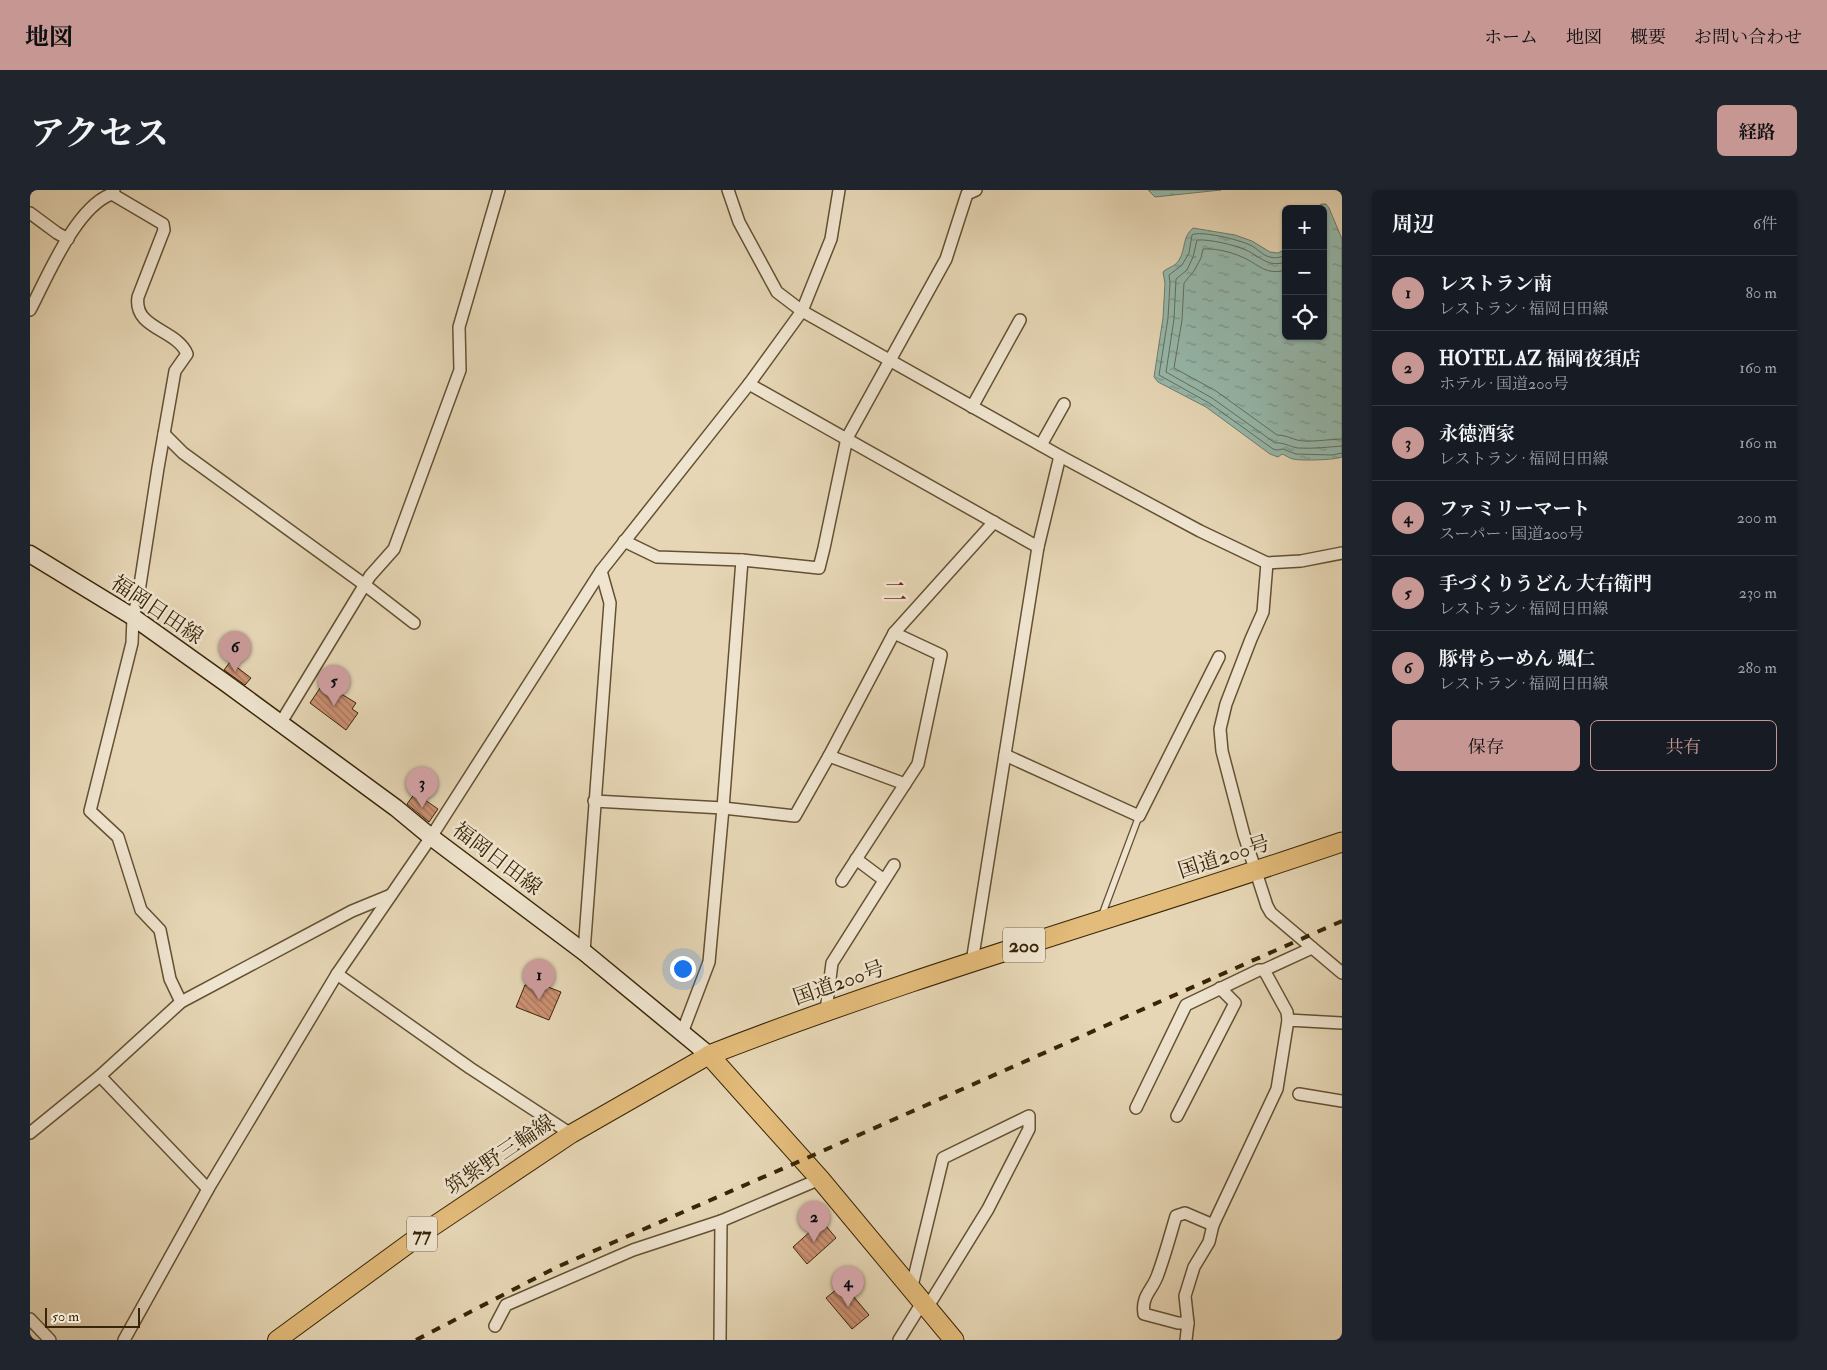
<!DOCTYPE html>
<html lang="ja">
<meta charset="utf-8">
<style>
:root{--surface:#171b24;--page:#20242c;--text:#f1f3f6;--muted:#9ea1a6;--line:#363941;--accent:#c59692}
body{margin:0;font-family:"IM FELL Double Pica","Noto Serif JP",serif;background:var(--page);color:var(--text)}
.controls{position:absolute;right:15px;top:15px;display:grid;overflow:hidden;border-radius:8px;box-shadow:0 1px 4px #0004}
.controls button{width:45px;height:45px;display:grid;place-items:center;padding:0;border:0;border-bottom:1px solid var(--line);background:var(--surface);color:var(--text);font:25px sans-serif}
.scale{position:absolute;left:15px;bottom:12px;width:95px;box-sizing:border-box;padding-left:5px;border:2px solid #382506;border-top:0;font-size:14px;line-height:18px;white-space:nowrap;color:#382506;-webkit-text-stroke:4px #efe4cf;paint-order:stroke}
.you{position:absolute;left:652px;top:778px;width:18px;height:18px;margin:-12px;border:4px solid #fff;border-radius:50%;background:#1a73e8;box-shadow:0 0 0 8px #1a73e833}
.badge{display:grid;place-items:center;width:32px;height:32px;border-radius:50%;background:var(--accent);color:#111;font-size:16px;font-weight:700}
.pin{position:absolute;translate:-50% -41px;filter:drop-shadow(0 1px 2px #0008)}
.pin::after{content:'';position:absolute;top:26px;width:18px;height:15px;background:inherit;clip-path:polygon(0 0,100% 0,50% 100%)}
.list{margin:0;padding:0;list-style:none}
h2{display:flex;justify-content:space-between;align-items:center;height:65px;margin:0;padding:0 20px;font-size:21px}
h2 small{font-size:16px;font-weight:400;color:var(--muted)}
.list li{display:grid;grid-template-columns:32px 1fr auto;gap:15px;align-items:center;box-sizing:border-box;height:75px;padding:0 20px;border-top:1px solid var(--line)}
.list b{display:block;font-size:19px;white-space:nowrap}
.list p{margin:0;font-size:16px;white-space:nowrap;color:var(--muted)}
.list em{font-size:16px;font-style:normal;color:var(--muted)}
.actions{display:flex;gap:10px;padding:15px 20px}
.actions a{flex:1;padding:11px 0;border:1px solid var(--accent);border-radius:8px;text-align:center;font-size:18px;color:var(--accent)}
.actions .main{background:var(--accent);color:#111}
.icon{flex:none;width:28px;height:28px;fill:none;stroke:currentColor;stroke-width:2;stroke-linecap:round;stroke-linejoin:round}
.map{position:relative;flex:none;width:1312px;height:1150px;overflow:hidden;border-radius:8px}
header{display:flex;align-items:center;gap:30px;box-sizing:border-box;height:70px;padding:0 25px;background:var(--accent);color:#111}
header strong{font-size:24px}
nav{display:flex;gap:28px;margin-inline-start:auto;font-size:18px}
.intro{display:flex;align-items:center;justify-content:space-between;box-sizing:border-box;height:120px;padding:0 30px}
h1{margin:0;font-size:35px}
.button{padding:12px 22px;border-radius:8px;background:var(--accent);color:#111;font-size:18px;font-weight:700}
main{display:flex;gap:30px;padding:0 30px}
aside{flex:1;background:var(--surface);border-radius:8px;box-shadow:0 1px 4px #0004}
.map>svg:first-child{display:block}
.water{fill:url(#water-ripples);stroke:#707e6a}
.lines{fill:none;stroke-linecap:round;stroke-linejoin:round}
.shore{stroke:#676f5a;stroke-width:1}
.building{fill:url(#building-back-hatch);stroke:#382506}
.service-casing{stroke:#645132;stroke-width:8}
.minor-casing{stroke:#645132;stroke-width:14}
.secondary-casing{stroke:#382506;stroke-width:19}
.primary-casing{stroke:#382506;stroke-width:20}
.trunk-casing{stroke:#382506;stroke-width:21}
.service{stroke:#efe4cf;stroke-width:5.5}
.minor{stroke:#efe4cf;stroke-width:11}
.secondary{stroke:#efe4cf;stroke-width:16}
.primary{stroke:#e3bb7a;stroke-width:18}
.trunk{stroke:#e3bb7a;stroke-width:19}
.rail{stroke:#382506;stroke-width:4;stroke-dasharray:9 9;stroke-linecap:butt}
.labels{text-anchor:middle;dominant-baseline:central;stroke-width:5;stroke-linejoin:round;paint-order:stroke}
.shield{fill:#efe4cf;stroke:#6f5e42;stroke-width:1}
.shield-label{font-size:20px;font-weight:bold;fill:#382506}
.street-label{font-size:21px;fill:#382506;stroke:#efe4cf}
.quarter-label{font-size:24px;font-weight:bold;fill:#7a1f14;stroke:#efe4cf}
</style>
<header>
<strong>地図</strong>
<nav><a>ホーム</a><a>地図</a><a>概要</a><a>お問い合わせ</a></nav>
</header>
<div class="intro"><h1>アクセス</h1><a class="button">経路</a></div>
<main>
<div class="map">
<svg width="1312" height="1150" viewBox="0 0 1312 1150">
<defs>
<pattern id="water-ripples" width="26" height="14" patternUnits="userSpaceOnUse" patternTransform="scale(1.25)"><rect width="26" height="14" fill="#96b9ad"/><path d="M2 4q2-2 4 0t4 0M15 11q2-2 4 0t4 0" fill="none" stroke="#7b968b"/></pattern>
<pattern id="building-back-hatch" width="6" height="6" patternUnits="userSpaceOnUse" patternTransform="scale(1.25)"><rect width="6" height="6" fill="#cc9173"/><path d="M-1 5l2 2M0 0l6 6M5-1l2 2" fill="none" stroke="#a7765c"/></pattern>
</defs>
<rect width="100%" height="100%" fill="#e6d6b5"/>
<filter id="stains"><feTurbulence type="fractalNoise" baseFrequency=".004" numOctaves="4"/><feColorMatrix values="0 0 0 0 .2 0 0 0 0 .09 0 0 0 0 .02 0 0 0 .5 -.17"/></filter>
<radialGradient id="worn" r=".72"><stop offset=".6" stop-color="#630" stop-opacity="0"/><stop offset="1" stop-color="#630" stop-opacity=".3"/></radialGradient>
<g class="water">
<path d="M 1118,0 L 1191,0 L 1125,7 Z"/>
<path d="M 1291,14 L 1296,14 L 1299,18 L 1312,49 L 1312,267 C 1304,270 1271,271 1263,269 C 1259,268 1255,265 1252,264 L 1248,267 L 1240,264 L 1176,217 L 1128,192 L 1124,187 L 1133,128 L 1135,93 L 1133,82 C 1138,77 1145,77 1149,70 C 1156,59 1152,47 1163,38 L 1205,45 L 1222,51 L 1240,62 L 1248,63 L 1256,59 L 1256,146 L 1293,146 L 1293,19 L 1287,19 Z"/>
</g>
<g class="lines">
<g class="shore">
<path d="M 1256,65 C 1251,67 1246,69 1240,67 C 1233,66 1227,58 1220,55 C 1210,50 1170,40 1162,45 L 1159,63 L 1152,75 L 1139,85 L 1140,93 L 1138,128 L 1129,185 L 1179,213 L 1243,259 L 1247,260 L 1253,259 L 1266,264 L 1302,265 L 1312,263"/>
<path d="M 1256,72 C 1238,78 1231,67 1216,60 C 1205,55 1179,49 1167,50 L 1163,67 L 1157,80 L 1146,89 L 1144,129 L 1136,182 L 1182,208 L 1245,253 C 1254,252 1260,257 1268,258 C 1283,259 1298,257 1312,256"/>
<path d="M 1256,80 C 1235,86 1229,74 1212,67 C 1201,62 1185,58 1173,59 L 1171,68 L 1164,81 L 1154,93 L 1152,130 L 1144,178 L 1186,201 L 1247,245 C 1255,245 1260,248 1267,250 C 1278,253 1300,249 1312,249"/>
</g>
</g>
<g class="building">
<path d="M 200,472 L 221,488 L 215,495 L 194,480 Z"/>
<path d="M 300,497 L 326,513 L 322,519 L 328,523 L 316,540 L 280,513 L 290,498 L 297,503 Z"/>
<path d="M 385,603 L 408,619 L 399,632 L 377,614 Z"/>
<path d="M 500,790 L 531,802 L 519,830 L 486,817 L 495,795 L 498,795 Z"/>
<path d="M 792,1031 L 806,1048 L 777,1074 L 763,1057 Z"/>
<path d="M 813,1094 L 839,1125 L 822,1139 L 796,1108 Z"/>
</g>
<g class="lines">
<defs>
<path id="service" d="M 1072,725 L 1109,626"/>
<g id="minor">
<path d="M 698,0 L 709,32 L 747,102 L 772,121 L 1030,266 L 1170,341 L 1237,373 L 1271,371 L 1312,363"/>
<path d="M 82,4 L 133,34 L 134,40 L 108,107 C 103,139 147,139 157,164 L 145,181 L 128,278 L 108,408 L 103,427 L 102,453 L 60,621 L 88,647 L 111,720 L 130,740 L 140,789 L 151,812"/>
<path d="M 0,23 L 27,43 L 38,49"/>
<path d="M 0,120 C 17,88 46,16 82,4 L 84,0"/>
<path d="M 719,194 L 1008,357"/>
<path d="M 942,217 L 990,130"/>
<path d="M 134,244 L 153,263 L 335,395 L 384,433"/>
<path d="M 1011,255 L 1034,214"/>
<path d="M 594,351 L 627,367 L 712,370 L 789,378 L 794,358 L 817,248 L 916,69 L 937,4 L 946,0"/>
<path d="M 1237,373 L 1233,422 L 1221,449 L 1196,514 L 1190,539 L 1192,561 L 1214,645 L 1237,716 L 1241,723 L 1312,783"/>
<path d="M 250,534 L 340,386 L 364,359 L 430,180 L 429,137 L 469,0"/>
<path d="M 975,565 L 1109,626 L 1189,467"/>
<path d="M 799,566 L 875,594"/>
<path d="M 564,611 L 693,618 L 765,626 L 799,566 L 864,443 L 964,332"/>
<path d="M 826,669 L 854,690"/>
<path d="M 812,691 L 888,574 L 911,465 L 864,443"/>
<path d="M 554,762 L 580,413 L 571,381"/>
<path d="M 942,772 L 1008,357 L 1030,266"/>
<path d="M 1234,780 L 1257,822 L 1258,830"/>
<path d="M 307,784 L 440,878 L 541,944"/>
<path d="M 796,821 L 802,773 L 864,675"/>
<path d="M 652,843 L 679,772 L 693,618 L 712,370"/>
<path d="M 70,886 L 178,999"/>
<path d="M 1269,904 L 1312,911"/>
<path d="M 1106,918 L 1156,815 L 1229,780 L 1234,780 L 1282,758"/>
<path d="M 1147,926 L 1205,813 L 1190,798"/>
<path d="M 0,943 L 70,886 L 151,812 L 322,721 L 361,705"/>
<path d="M 881,1100 L 913,968 L 999,926 L 999,939 L 958,1019 L 897,1118"/>
<path d="M 0,1129 L 20,1150"/>
<path d="M 1158,1133 L 1148,1133 L 1114,1124 C 1111,1105 1123,1100 1128,1084 C 1135,1065 1140,1046 1146,1026 L 1155,1023 L 1183,1035"/>
<path d="M 465,1136 L 476,1115 L 603,1060 L 691,1031 L 790,989"/>
<path d="M 94,1150 L 178,999 L 307,784 L 401,647 L 571,381 L 719,194 L 772,121 L 801,49 L 809,0"/>
<path d="M 690,1150 L 691,1031"/>
<path d="M 869,1150 L 892,1113"/>
<path d="M 1156,1150 L 1158,1133 L 1155,1106 L 1164,1077 L 1179,1052 L 1183,1035 L 1247,899 L 1258,830 L 1312,833"/>
</g>
<path id="secondary" d="M 0,364 L 103,427 L 197,494 L 366,618 L 401,647 L 554,762 L 679,865"/>
<path id="primary" d="M 247,1150 L 396,1041 L 541,944 L 679,865"/>
<path id="trunk" d="M 924,1150 L 790,989 L 679,865 C 886,784 1101,724 1312,652"/>
</defs>
<use href="#service" class="service-casing"/>
<use href="#minor" class="minor-casing"/>
<use href="#secondary" class="secondary-casing"/>
<use href="#primary" class="primary-casing"/>
<use href="#trunk" class="trunk-casing"/>
<use href="#service" class="service"/>
<use href="#minor" class="minor"/>
<use href="#secondary" class="secondary"/>
<use href="#primary" class="primary"/>
<use href="#trunk" class="trunk"/>
<path class="rail" d="M 386,1150 L 527,1077 L 761,975 L 1312,731"/>
</g>
<g class="labels">
<g class="shield">
<rect x="973" y="737.5" width="42" height="35" rx="4"/>
<rect x="377" y="1026.5" width="30" height="35" rx="4"/>
</g>
<g class="shield-label">
<text x="994" y="755">200</text>
<text x="392" y="1044">77</text>
</g>
<g class="street-label">
<text transform="translate(127 420) rotate(34)">福岡日田線</text>
<text transform="translate(1194 667) rotate(-18)">国道200号</text>
<text transform="translate(467 669) rotate(37)">福岡日田線</text>
<text transform="translate(809 793) rotate(-19)">国道200号</text>
<text transform="translate(470 965) rotate(-34)">筑紫野三輪線</text>
</g>
<g class="quarter-label">
<text x="865" y="402">二</text>
</g>
</g>
<rect width="100%" height="100%" filter="url(#stains)"/>
<rect width="100%" height="100%" fill="url(#worn)"/>
</svg>
<div class="controls">
<button>+</button>
<button>−</button>
<button><svg class="icon" aria-label="locate" viewBox="0 0 24 24"><circle cx="12" cy="12" r="6"/><path d="M12 2v4M12 18v4M2 12h4M18 12h4"/></svg></button>
</div>
<div class="scale">50 m</div>
<div class="you"></div>
<div class="pin badge" style="left:509px;top:810px">1</div>
<div class="pin badge" style="left:784px;top:1052px">2</div>
<div class="pin badge" style="left:392px;top:618px">3</div>
<div class="pin badge" style="left:818px;top:1117px">4</div>
<div class="pin badge" style="left:304px;top:516px">5</div>
<div class="pin badge" style="left:205px;top:482px">6</div>
</div>
<aside>
<h2>周辺<small>6件</small></h2>
<ul class="list">
<li><span class="badge">1</span><div><b>レストラン南</b><p>レストラン · 福岡日田線</p></div><em>80 m</em></li>
<li><span class="badge">2</span><div><b>HOTEL AZ 福岡夜須店</b><p>ホテル · 国道200号</p></div><em>160 m</em></li>
<li><span class="badge">3</span><div><b>永徳酒家</b><p>レストラン · 福岡日田線</p></div><em>160 m</em></li>
<li><span class="badge">4</span><div><b>ファミリーマート</b><p>スーパー · 国道200号</p></div><em>200 m</em></li>
<li><span class="badge">5</span><div><b>手づくりうどん 大右衛門</b><p>レストラン · 福岡日田線</p></div><em>230 m</em></li>
<li><span class="badge">6</span><div><b>豚骨らーめん 颯仁</b><p>レストラン · 福岡日田線</p></div><em>280 m</em></li>
</ul>
<div class="actions"><a class="main">保存</a><a>共有</a></div>
</aside>
</main>
